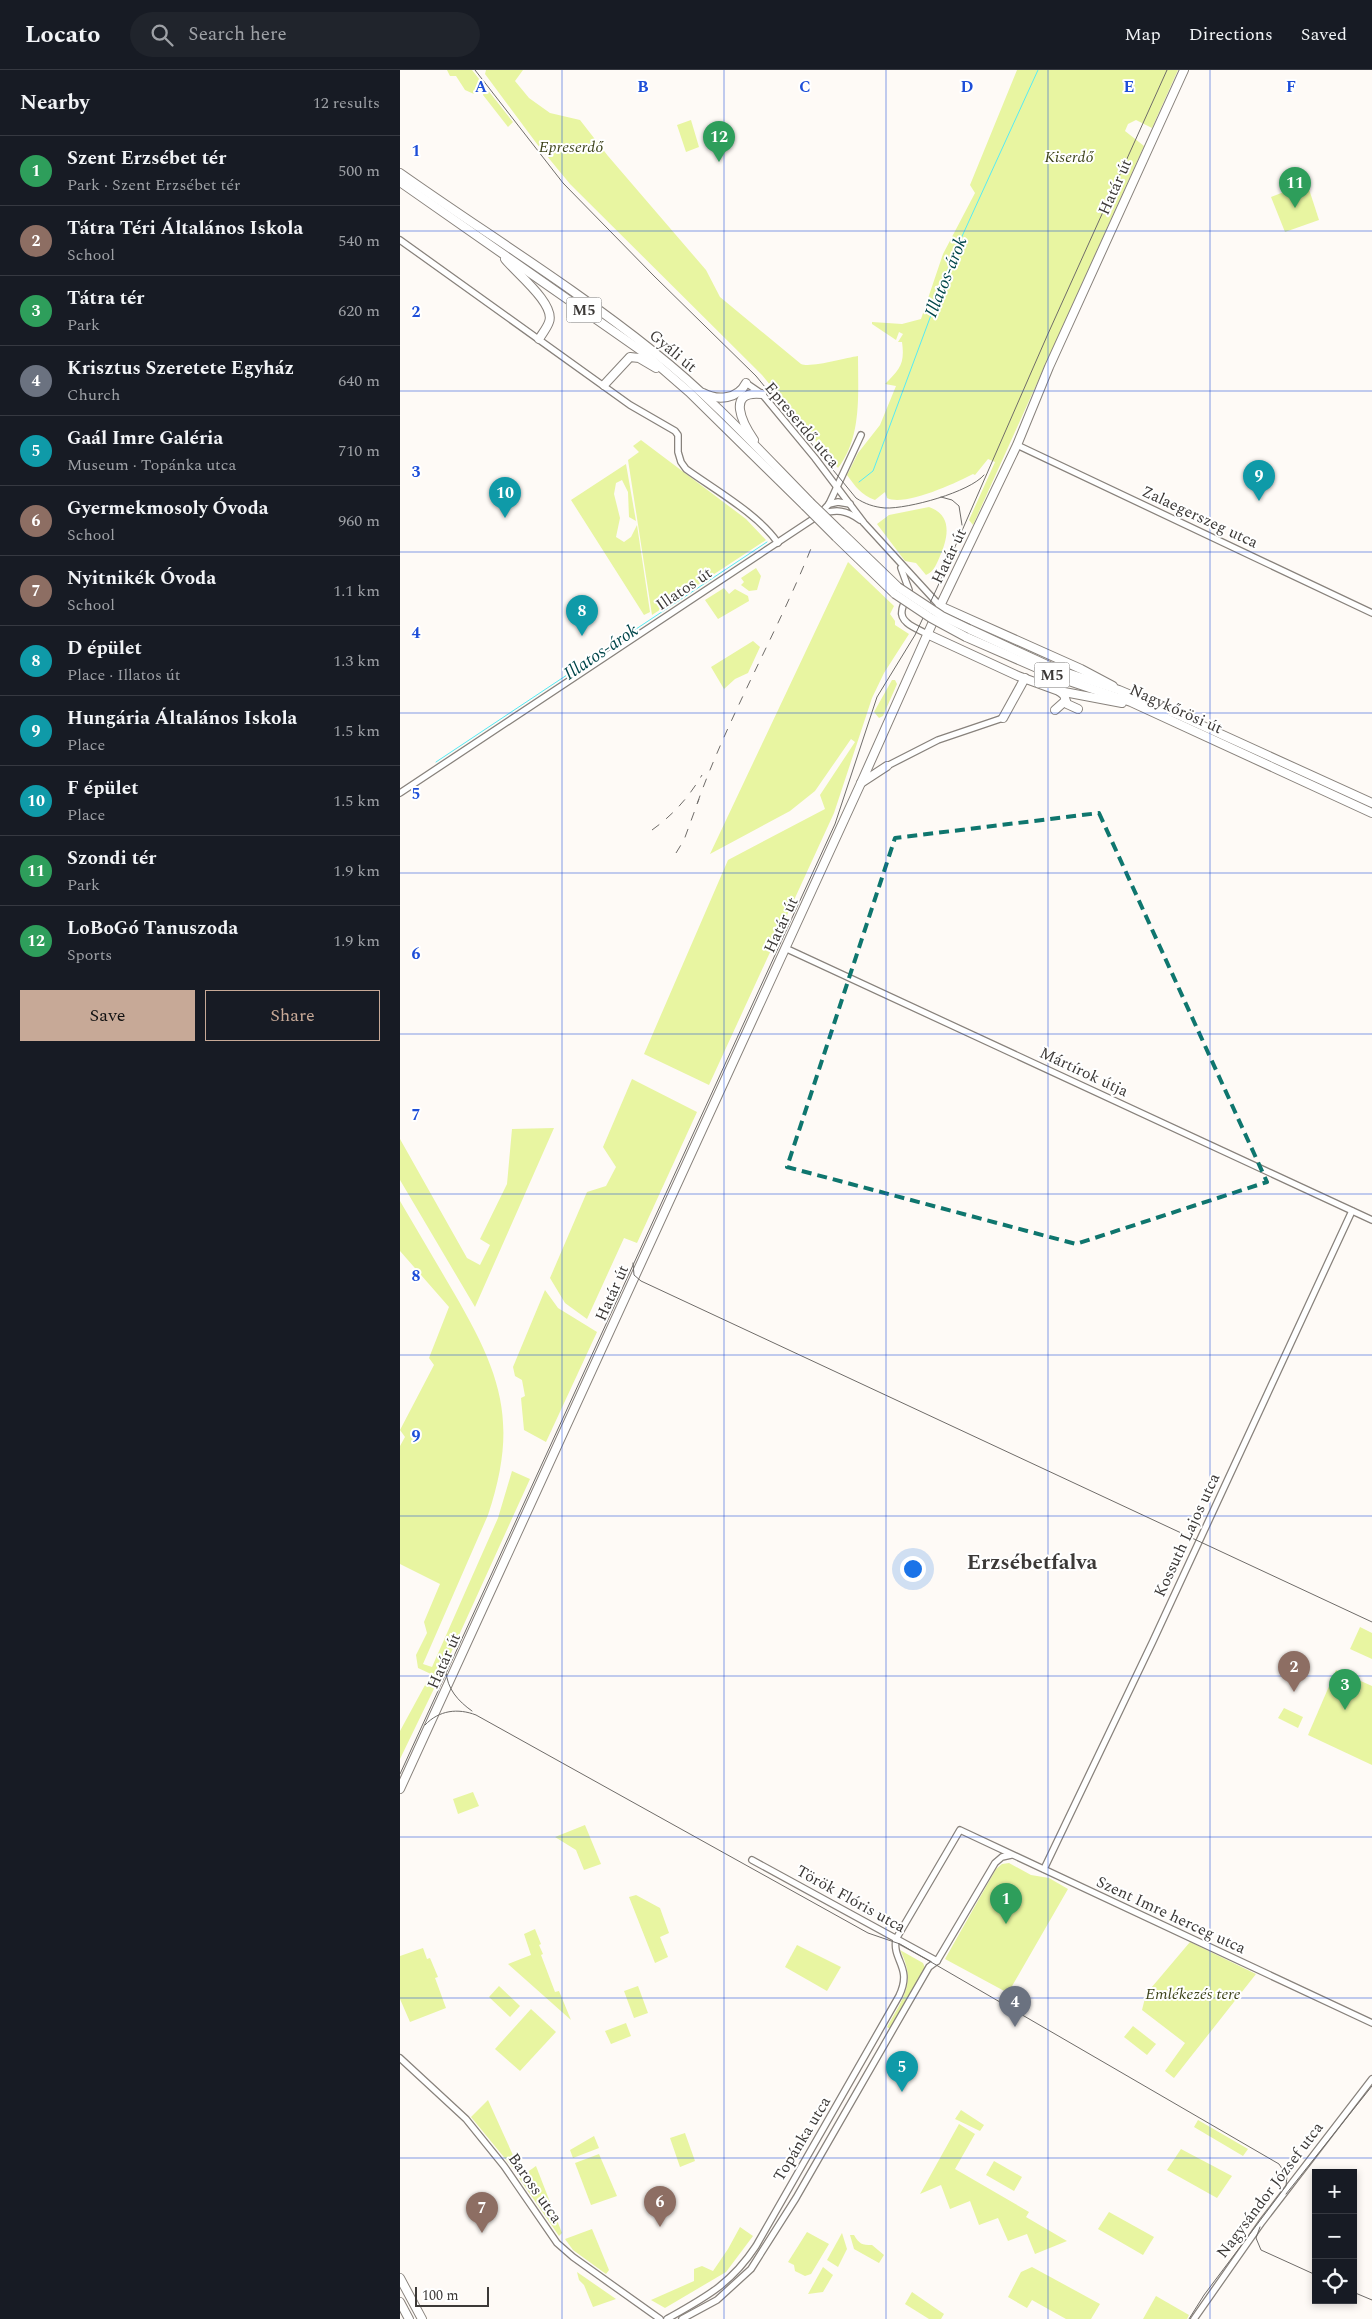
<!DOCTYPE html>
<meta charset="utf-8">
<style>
:root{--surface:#171b24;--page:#20242c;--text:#f1f3f6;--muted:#9ea1a6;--line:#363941;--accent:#c7a997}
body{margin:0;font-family:Spectral,serif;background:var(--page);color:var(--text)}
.controls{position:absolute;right:15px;bottom:15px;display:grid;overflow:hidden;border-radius:0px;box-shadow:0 2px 8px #0003}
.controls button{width:45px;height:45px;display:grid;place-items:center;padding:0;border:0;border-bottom:1px solid var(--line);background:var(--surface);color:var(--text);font:25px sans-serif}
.scale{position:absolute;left:15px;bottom:12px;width:74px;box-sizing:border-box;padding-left:5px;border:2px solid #3c3937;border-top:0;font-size:14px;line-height:18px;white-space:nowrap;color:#3c3937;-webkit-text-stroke:4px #fff;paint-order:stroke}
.you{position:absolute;left:512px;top:1498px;width:18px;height:18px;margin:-12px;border:4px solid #fff;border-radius:50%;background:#1a73e8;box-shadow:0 0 0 8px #1a73e833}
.badge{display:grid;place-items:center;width:32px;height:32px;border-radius:50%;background:var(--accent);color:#fff;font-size:16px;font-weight:700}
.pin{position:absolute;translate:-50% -41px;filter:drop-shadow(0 1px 2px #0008)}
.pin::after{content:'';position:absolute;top:26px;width:18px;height:15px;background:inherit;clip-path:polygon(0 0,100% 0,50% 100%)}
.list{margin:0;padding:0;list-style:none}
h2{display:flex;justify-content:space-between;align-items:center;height:65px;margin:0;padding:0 20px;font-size:21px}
h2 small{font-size:16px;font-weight:400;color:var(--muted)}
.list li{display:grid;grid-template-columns:32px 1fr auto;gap:15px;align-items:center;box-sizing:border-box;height:70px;padding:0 20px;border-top:1px solid var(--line)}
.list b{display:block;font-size:19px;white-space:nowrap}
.list p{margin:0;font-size:16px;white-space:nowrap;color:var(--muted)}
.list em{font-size:16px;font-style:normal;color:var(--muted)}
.actions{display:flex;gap:10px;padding:15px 20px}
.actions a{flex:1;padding:11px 0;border:1px solid var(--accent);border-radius:0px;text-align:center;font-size:18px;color:var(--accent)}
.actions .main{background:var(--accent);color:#111}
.icon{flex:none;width:28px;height:28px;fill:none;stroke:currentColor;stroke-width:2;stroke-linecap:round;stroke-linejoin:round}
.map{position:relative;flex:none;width:972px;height:2249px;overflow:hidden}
header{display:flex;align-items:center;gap:30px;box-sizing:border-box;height:70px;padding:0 25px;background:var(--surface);border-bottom:1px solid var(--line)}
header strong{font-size:24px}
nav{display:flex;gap:28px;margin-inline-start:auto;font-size:18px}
.search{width:350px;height:45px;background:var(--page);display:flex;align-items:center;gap:12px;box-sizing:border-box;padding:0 18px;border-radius:28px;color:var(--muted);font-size:19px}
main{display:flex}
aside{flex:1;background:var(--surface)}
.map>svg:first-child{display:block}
.green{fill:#e8f5a1}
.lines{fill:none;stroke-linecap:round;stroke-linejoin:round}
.stream{stroke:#57ebf4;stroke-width:1}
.minor-casing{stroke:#88827c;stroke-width:8}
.major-casing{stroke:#88827c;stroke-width:10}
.minor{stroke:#fff;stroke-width:5.5}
.major{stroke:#fff;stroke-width:8}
.tram{stroke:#6f6c69;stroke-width:1}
.rail{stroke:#6f6c69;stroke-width:1;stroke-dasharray:9 9;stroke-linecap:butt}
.major-bridge-casing{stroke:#88827c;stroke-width:10;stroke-linecap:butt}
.major-bridge{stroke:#fff;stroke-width:8}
.marked{fill:none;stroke:#0f766e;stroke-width:4;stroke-dasharray:10 6;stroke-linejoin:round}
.grid{fill:none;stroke:#1d4ed8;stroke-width:1;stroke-opacity:0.55}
.labels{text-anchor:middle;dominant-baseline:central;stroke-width:4;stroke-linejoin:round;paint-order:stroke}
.shield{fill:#fff;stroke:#767473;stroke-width:1}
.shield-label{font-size:15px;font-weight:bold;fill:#3c3937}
.park-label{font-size:16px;font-style:italic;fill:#3d431a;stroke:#fff}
.street-label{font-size:16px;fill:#3c3937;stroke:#fff}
.water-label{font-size:18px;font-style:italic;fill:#00464a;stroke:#fff}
.district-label{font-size:21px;font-weight:bold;fill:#3c3937;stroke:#fff}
.grid-label{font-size:16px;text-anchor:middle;font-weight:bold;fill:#1d4ed8;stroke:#fff;stroke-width:4;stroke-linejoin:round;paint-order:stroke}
</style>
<header>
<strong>Locato</strong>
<div class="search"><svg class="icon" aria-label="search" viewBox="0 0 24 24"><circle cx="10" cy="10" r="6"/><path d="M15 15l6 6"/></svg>Search here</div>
<nav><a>Map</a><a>Directions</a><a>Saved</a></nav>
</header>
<main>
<aside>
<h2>Nearby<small>12 results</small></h2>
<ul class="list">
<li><span class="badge" style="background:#2e9e5b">1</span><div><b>Szent Erzsébet tér</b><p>Park · Szent Erzsébet tér</p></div><em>500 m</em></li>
<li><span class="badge" style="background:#8d6e63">2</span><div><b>Tátra Téri Általános Iskola</b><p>School</p></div><em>540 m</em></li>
<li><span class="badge" style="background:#2e9e5b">3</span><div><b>Tátra tér</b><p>Park</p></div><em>620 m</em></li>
<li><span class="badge" style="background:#6b7280">4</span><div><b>Krisztus Szeretete Egyház</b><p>Church</p></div><em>640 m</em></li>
<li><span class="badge" style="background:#0f9aa8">5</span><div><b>Gaál Imre Galéria</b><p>Museum · Topánka utca</p></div><em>710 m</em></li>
<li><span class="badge" style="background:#8d6e63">6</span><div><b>Gyermekmosoly Óvoda</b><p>School</p></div><em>960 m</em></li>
<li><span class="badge" style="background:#8d6e63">7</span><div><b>Nyitnikék Óvoda</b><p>School</p></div><em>1.1 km</em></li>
<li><span class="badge" style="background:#0f9aa8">8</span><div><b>D épület</b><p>Place · Illatos út</p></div><em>1.3 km</em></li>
<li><span class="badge" style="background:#0f9aa8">9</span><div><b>Hungária Általános Iskola</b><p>Place</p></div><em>1.5 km</em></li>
<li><span class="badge" style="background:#0f9aa8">10</span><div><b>F épület</b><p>Place</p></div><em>1.5 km</em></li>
<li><span class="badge" style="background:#2e9e5b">11</span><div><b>Szondi tér</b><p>Park</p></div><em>1.9 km</em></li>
<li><span class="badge" style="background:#2e9e5b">12</span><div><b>LoBoGó Tanuszoda</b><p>Sports</p></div><em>1.9 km</em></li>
</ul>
<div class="actions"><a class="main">Save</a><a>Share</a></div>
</aside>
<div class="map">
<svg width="972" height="2249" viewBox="0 0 972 2249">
<rect width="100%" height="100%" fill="#fefaf6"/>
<g class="green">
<path d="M 47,0 L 72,0 L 113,52 L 108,57 L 83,25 L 85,20 L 82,18 L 74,24 L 65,20 L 56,6 L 50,6 Z"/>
<path d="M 86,0 L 123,0 L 115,11 L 129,28 L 150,43 L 180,50 L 208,86 L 306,200 L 320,227 L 401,294 C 411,298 445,288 458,286 C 458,324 462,367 438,398 L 362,305 L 170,114 L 137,74 L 85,4 Z"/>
<path d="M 617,0 L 778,0 L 752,58 L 736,50 L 728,54 L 725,61 L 744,76 L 573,455 L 569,450 L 595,392 L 588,389 L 575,405 L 573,404 C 556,413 504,437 487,428 L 485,422 L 475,430 C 461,425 455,416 447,405 L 458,383 L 480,355 L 496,316 L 485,314 C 500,299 505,294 502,272 L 498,272 L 503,264 L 499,262 L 496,270 L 472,254 L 472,252 L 502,254 L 521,249 L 543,184 L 575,123 L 570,115 Z"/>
<path d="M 291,50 L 299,77 L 286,82 L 277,55 Z"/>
<path d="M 907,113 L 919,150 L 885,162 L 871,127 Z"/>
<path d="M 241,370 L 346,449 L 366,470 L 252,545 L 228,390 L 239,382 L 233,376 Z"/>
<path d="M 226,394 L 236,451 L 229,447 L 228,422 L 222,410 L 216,413 L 214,424 L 220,448 L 216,467 L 224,472 L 231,467 L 237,455 L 250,542 L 244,545 L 171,430 Z"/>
<path d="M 529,437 C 553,445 548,468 540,486 C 537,493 534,502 526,505 L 516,493 L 505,491 L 477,454 L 489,445 Z"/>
<path d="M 448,492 L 494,536 L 490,544 L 495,551 L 495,555 L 509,564 L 484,603 L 472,628 L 434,743 L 309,1015 L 244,984 L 328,790 L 425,739 L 420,725 L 455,672 L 451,669 L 415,721 L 390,741 L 310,784 Z"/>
<path d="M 356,498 L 361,506 L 357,520 L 349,521 L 341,515 L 344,512 L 341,508 Z"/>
<path d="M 324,518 L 329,524 L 335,519 L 348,526 L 349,531 L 318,549 L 305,530 Z"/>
<path d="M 353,571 L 360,577 L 348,603 L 335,609 L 324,619 L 311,597 Z"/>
<path d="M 492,610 L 495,610 L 497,614 L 483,646 L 479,648 L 474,642 Z"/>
<path d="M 232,1009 L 297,1042 L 237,1173 L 224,1168 L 187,1249 L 165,1233 L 150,1208 L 187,1122 L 206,1116 L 216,1097 L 203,1077 Z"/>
<path d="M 154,1058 L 75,1237 L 0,1110 L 0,1069 L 67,1188 L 80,1195 L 90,1175 L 80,1169 L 107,1114 L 112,1059 Z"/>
<path d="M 0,1131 C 18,1162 36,1192 54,1223 C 101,1304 119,1352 88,1445 L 23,1594 L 32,1597 L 98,1448 L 112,1401 L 130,1409 L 45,1596 L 0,1689 L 0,1661 L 31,1604 L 18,1598 L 16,1585 L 27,1563 L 24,1552 L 40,1514 L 0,1494 L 0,1376 L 5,1367 L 0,1360 L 34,1295 L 29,1288 L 49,1237 L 0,1181 Z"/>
<path d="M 145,1220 L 158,1238 L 197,1262 L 146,1372 L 124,1360 L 121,1328 L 125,1326 L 122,1310 L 115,1306 L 113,1297 Z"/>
<path d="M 960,1557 L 972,1563 L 972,1589 L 950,1579 Z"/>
<path d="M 936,1600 L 972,1616 L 972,1695 L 908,1665 Z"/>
<path d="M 884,1638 L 903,1647 L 898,1658 L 878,1648 Z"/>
<path d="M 73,1722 L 79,1736 L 58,1744 L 53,1729 Z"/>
<path d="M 185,1755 L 201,1794 L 184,1800 L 176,1780 L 155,1767 Z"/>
<path d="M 609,1793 L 631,1805 L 649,1808 L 668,1819 L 608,1923 L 545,1889 L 596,1799 L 602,1794 Z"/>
<path d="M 236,1825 L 260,1838 L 269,1863 L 260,1867 L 268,1887 L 255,1893 L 229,1827 Z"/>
<path d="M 135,1859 L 141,1874 L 139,1875 L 143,1884 L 141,1885 L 155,1922 L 159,1921 L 171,1950 L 108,1894 L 131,1885 L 124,1864 Z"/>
<path d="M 790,1872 L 856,1904 L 774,2008 L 765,2001 L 785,1973 L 742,1940 L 746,1924 Z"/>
<path d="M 397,1875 L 441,1897 L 427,1921 L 385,1897 Z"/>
<path d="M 23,1878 L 27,1889 L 30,1888 L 38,1907 L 35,1908 L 46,1938 L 10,1952 L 0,1929 L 0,1886 Z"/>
<path d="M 500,1880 L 523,1893 L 525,1898 L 490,1959 L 487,1957 C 503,1928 517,1913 500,1880 Z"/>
<path d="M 99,1916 L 120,1936 L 110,1947 L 89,1927 Z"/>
<path d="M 238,1916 L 248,1943 L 234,1948 L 224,1921 Z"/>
<path d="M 131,1939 L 156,1962 L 120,2001 L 95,1979 Z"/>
<path d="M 226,1953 L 231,1966 L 211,1974 L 205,1961 Z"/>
<path d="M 733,1956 L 756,1974 L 747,1985 L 724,1967 Z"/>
<path d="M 88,2030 L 117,2094 L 112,2097 L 71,2047 Z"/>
<path d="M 561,2040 L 584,2055 L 580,2061 L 555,2049 Z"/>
<path d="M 798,2050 L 848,2079 L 843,2086 L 794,2057 Z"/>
<path d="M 559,2054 L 575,2064 L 555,2099 L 629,2142 L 626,2147 L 667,2171 L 635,2184 L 627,2164 L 608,2171 L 598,2148 L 579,2155 L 570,2131 L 550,2139 L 541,2115 L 520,2124 Z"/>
<path d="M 285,2063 L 295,2091 L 280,2097 L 270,2068 Z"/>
<path d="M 194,2066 L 199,2078 L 173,2088 L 170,2080 Z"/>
<path d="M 781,2079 L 832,2106 L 817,2128 L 767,2100 Z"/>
<path d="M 199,2084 L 217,2126 L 191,2135 L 175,2093 Z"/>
<path d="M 594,2091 L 622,2107 L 614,2121 L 586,2105 Z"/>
<path d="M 136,2096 L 162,2163 L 159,2166 L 119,2108 Z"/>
<path d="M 709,2142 L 754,2167 L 743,2185 L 698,2159 Z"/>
<path d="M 340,2157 L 353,2166 L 326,2202 L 265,2238 L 251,2230 L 294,2211 L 294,2199 L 302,2196 L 313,2201 L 328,2179 Z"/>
<path d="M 192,2159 L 209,2200 L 206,2204 L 173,2180 L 165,2169 Z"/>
<path d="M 407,2162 L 429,2174 L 411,2204 L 405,2206 L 395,2201 L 394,2195 L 388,2192 Z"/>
<path d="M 442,2163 L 447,2179 L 438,2197 L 427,2190 Z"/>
<path d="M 450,2165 L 454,2165 C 459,2174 462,2175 472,2175 L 484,2185 L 479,2193 L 454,2179 Z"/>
<path d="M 423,2197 L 433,2205 L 423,2222 L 408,2224 Z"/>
<path d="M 632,2197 L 700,2234 L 691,2249 L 666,2249 L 632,2230 L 627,2238 L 608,2227 L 621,2202 Z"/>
<path d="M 177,2202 L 216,2229 L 193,2237 L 184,2215 L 179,2210 Z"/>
<path d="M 512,2222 L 544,2244 L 541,2249 L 529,2249 L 505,2234 Z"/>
<path d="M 756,2226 L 789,2245 L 787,2249 L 743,2249 Z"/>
</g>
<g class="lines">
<g class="stream">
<path d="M 459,412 L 473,401 L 553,186 L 638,0"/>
<path d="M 36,692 L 367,472"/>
</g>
<defs>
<g id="minor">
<path d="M 0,170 L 230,335 L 275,361 L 278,365 L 278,382 L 281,392 L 286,399 C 315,420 358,444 378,473"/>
<path d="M 346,313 L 362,324 L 415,388 L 464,453 L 540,536"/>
<path d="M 617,375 L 972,543"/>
<path d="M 429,434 L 438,432 L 450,434"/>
<path d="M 420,444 C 437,439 446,440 460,450"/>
<path d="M 501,498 L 509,520 C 508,528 503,533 502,540 C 499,553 518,559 527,564"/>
<path d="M 487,696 L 538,670 L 603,648"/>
<path d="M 0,723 L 419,445 L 429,434 L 461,365"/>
<path d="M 385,878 L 972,1150"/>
<path d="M 352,1790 L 537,1891"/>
<path d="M 644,1799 L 753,1571 L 952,1141"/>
<path d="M 537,1891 L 595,1793 L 602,1787 L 611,1785"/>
<path d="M 0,1988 L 66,2049 L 104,2096 L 157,2173 L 173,2187 L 260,2249"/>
<path d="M 267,2249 C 306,2227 331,2214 356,2176 L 499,1926 C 513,1897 492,1891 496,1869 L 560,1760 L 972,1953"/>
<path d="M 282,2249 L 317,2230 L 351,2199 L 396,2128 L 529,1897 L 537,1891"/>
<path d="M 794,2249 L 862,2152 L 972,2009"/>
</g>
<g id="major">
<path d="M 0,103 C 85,163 173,217 254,282 C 310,326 360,381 410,432"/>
<path d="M 0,112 L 243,282 L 289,322 L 405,436"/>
<path d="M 105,189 C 115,202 156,234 149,252 C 147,258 142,264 139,269"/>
<path d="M 204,315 L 230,287 L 239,288 L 256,298"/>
<path d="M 303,323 C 318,331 338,329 346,313"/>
<path d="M 354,370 C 343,354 325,320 362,324"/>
<path d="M 441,462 L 498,517"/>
<path d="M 436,467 L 495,524"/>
<path d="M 540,536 L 681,599 L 713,616"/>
<path d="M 569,559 L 658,600 L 719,620 L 781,646 L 972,733"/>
<path d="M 527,564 L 618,606 L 659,621 L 722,633"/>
<path d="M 566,567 L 660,608 L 731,632 L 972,743"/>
<path d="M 659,621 L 664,625 L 667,634 L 678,639"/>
<path d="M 655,640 L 664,632"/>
<path d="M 603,648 L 625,608"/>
<path d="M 461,713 L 487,696"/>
<path d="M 0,1719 L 461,713 L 540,536 L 617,375 L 649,297 L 784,0"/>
<path d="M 0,2208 L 22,2249"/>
<path d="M 0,2232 L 9,2249"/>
</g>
</defs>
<use href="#minor" class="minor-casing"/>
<use href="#major" class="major-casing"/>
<use href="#minor" class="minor"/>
<use href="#major" class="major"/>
<g class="tram">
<path d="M 75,0 L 163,113 L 254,206 L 356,306 L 456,428 C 465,434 474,437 485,438 C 508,439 570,422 584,405"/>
<path d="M 541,427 L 552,430 L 559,436 L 562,455"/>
<path d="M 233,1193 L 234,1205 L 241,1211 L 972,1552"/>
<path d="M 46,1601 C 47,1619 58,1631 72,1641"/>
<path d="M 25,1655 C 39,1640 58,1638 76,1645 L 468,1863 L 500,1874 L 879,2094 L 887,2106 L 886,2116 L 804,2225 L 789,2249"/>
<path d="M 0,1704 L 435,754 L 477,627 L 515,565 L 537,518 L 647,266 L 767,0"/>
<path d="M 886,2124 L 972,2016"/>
<path d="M 860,2157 L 856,2168 L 861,2180 L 916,2205"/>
<path d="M 953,2222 L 972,2230"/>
</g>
<g class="rail">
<path d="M 297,734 C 329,644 379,560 414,471"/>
<path d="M 252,760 C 273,745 289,727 302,705"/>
<path d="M 276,783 L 284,770 L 299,729"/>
</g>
<defs>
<g id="major-bridge">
<path d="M 410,432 L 441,462"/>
<path d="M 405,436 L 436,467"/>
<path d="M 498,517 L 542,546 L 569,559"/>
<path d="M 495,524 L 531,548 L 566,567"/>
</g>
</defs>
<use href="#major-bridge" class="major-bridge-casing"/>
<use href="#major-bridge" class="major-bridge"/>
</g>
<path class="marked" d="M 699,743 L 867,1112 L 676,1174 L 387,1097 L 495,768 Z"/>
<path class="grid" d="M 162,0 L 162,2249M 324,0 L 324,2249M 486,0 L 486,2249M 648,0 L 648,2249M 810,0 L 810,2249M 0,161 L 972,161M 0,321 L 972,321M 0,482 L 972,482M 0,643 L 972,643M 0,803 L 972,803M 0,964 L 972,964M 0,1124 L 972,1124M 0,1285 L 972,1285M 0,1446 L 972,1446M 0,1606 L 972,1606M 0,1767 L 972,1767M 0,1928 L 972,1928M 0,2088 L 972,2088"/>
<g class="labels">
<g class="shield">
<rect x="166.5" y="227.5" width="35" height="25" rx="4"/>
<rect x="634.5" y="592.5" width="35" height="25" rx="4"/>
</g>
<g class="shield-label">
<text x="184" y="240">M5</text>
<text x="652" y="605">M5</text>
</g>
<g class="park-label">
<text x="171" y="77">Epreserdő</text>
<text x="669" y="87">Kiserdő</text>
<text x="793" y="1924">Emlékezés tere</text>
</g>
<g class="street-label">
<text transform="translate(715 117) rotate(-66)">Határ út</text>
<text transform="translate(273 281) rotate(40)">Gyáli út</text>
<text transform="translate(402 355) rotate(50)">Epreserdő utca</text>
<text transform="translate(800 447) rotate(25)">Zalaegerszeg utca</text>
<text transform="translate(549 486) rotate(-64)">Határ út</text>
<text transform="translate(284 519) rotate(-34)">Illatos út</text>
<text transform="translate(776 639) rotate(24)">Nagykőrösi út</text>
<text transform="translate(381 855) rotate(-65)">Határ út</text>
<text transform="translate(684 1002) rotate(25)">Mártírok útja</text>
<text transform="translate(212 1223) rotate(-66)">Határ út</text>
<text transform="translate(787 1465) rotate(-65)">Kossuth Lajos utca</text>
<text transform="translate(44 1591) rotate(-66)">Határ út</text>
<text transform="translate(451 1829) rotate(29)">Török Flóris utca</text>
<text transform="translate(771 1845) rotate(25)">Szent Imre herceg utca</text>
<text transform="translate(402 2069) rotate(-59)">Topánka utca</text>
<text transform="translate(135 2118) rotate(55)">Baross utca</text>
<text transform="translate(870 2120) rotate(-53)">Nagysándor József utca</text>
</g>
<g class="water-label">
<text transform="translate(546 207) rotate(-68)">Illatos-árok</text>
<text transform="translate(201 582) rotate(-34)">Illatos-árok</text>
</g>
<g class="district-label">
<text x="632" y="1493">Erzsébetfalva</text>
</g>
</g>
<g class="grid-label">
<text x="81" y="22">A</text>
<text x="243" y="22">B</text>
<text x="405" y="22">C</text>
<text x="567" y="22">D</text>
<text x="729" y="22">E</text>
<text x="891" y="22">F</text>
<text x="16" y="86">1</text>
<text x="16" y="247">2</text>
<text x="16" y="407">3</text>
<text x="16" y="568">4</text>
<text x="16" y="729">5</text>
<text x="16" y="889">6</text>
<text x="16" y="1050">7</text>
<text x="16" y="1211">8</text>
<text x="16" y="1371">9</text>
</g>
</svg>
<div class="controls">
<button>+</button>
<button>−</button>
<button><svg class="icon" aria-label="locate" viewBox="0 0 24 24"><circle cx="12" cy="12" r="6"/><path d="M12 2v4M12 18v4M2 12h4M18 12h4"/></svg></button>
</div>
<div class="scale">100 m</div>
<div class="you"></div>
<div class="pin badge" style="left:606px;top:1854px;background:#2e9e5b">1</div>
<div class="pin badge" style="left:894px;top:1622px;background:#8d6e63">2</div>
<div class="pin badge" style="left:945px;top:1640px;background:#2e9e5b">3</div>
<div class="pin badge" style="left:615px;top:1957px;background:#6b7280">4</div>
<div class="pin badge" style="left:502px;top:2022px;background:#0f9aa8">5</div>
<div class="pin badge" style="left:260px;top:2157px;background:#8d6e63">6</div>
<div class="pin badge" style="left:82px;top:2163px;background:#8d6e63">7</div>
<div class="pin badge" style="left:182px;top:566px;background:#0f9aa8">8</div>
<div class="pin badge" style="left:859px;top:431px;background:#0f9aa8">9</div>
<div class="pin badge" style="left:105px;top:448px;background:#0f9aa8">10</div>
<div class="pin badge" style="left:895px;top:138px;background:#2e9e5b">11</div>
<div class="pin badge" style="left:319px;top:92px;background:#2e9e5b">12</div>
</div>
</main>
